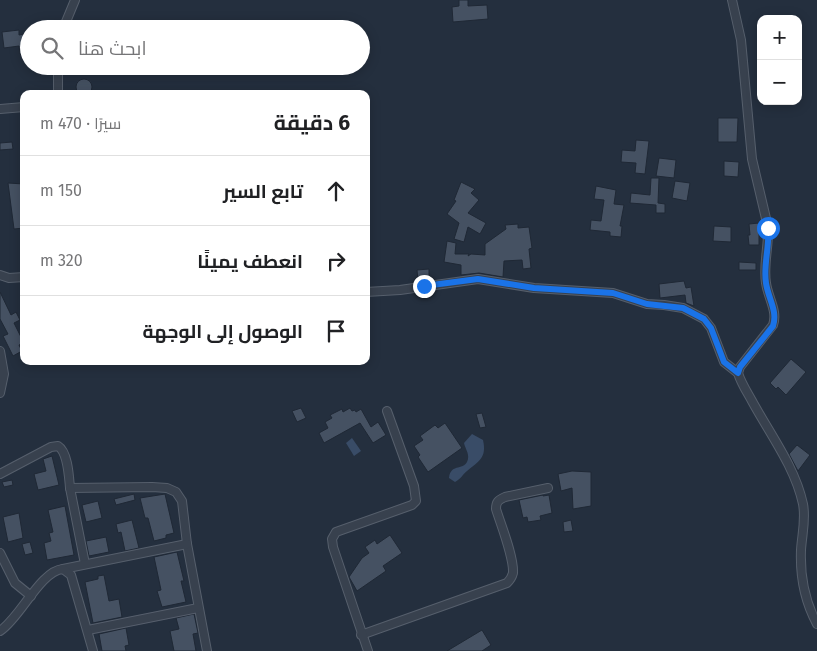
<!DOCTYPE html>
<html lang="ar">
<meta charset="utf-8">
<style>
:root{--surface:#fff;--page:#f2f2f2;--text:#202124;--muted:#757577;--line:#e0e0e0}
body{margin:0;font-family:"Fira Sans",Cairo,sans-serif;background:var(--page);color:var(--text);direction:rtl}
.controls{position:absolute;right:15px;top:15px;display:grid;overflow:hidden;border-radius:10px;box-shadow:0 2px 12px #0003}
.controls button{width:45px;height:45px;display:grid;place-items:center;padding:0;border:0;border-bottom:1px solid var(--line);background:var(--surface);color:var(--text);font:25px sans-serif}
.stop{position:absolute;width:15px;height:15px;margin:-11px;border:4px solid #1a73e8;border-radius:50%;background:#fff}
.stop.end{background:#1a73e8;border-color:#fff;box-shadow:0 1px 5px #0008}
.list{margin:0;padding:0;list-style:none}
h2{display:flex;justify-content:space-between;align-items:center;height:65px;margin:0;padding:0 20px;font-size:21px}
h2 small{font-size:16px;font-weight:400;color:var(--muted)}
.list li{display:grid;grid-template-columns:32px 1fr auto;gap:15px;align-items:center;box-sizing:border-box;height:70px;padding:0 20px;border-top:1px solid var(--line)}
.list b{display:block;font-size:19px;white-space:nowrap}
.list em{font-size:16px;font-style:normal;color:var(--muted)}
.icon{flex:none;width:28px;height:28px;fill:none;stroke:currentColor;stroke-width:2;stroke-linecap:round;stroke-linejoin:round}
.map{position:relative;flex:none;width:817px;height:651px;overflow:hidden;direction:ltr}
.search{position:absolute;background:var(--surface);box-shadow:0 2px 12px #0003;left:20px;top:20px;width:350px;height:55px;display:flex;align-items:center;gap:12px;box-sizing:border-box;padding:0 18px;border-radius:28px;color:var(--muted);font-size:19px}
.panel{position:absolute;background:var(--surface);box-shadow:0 2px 12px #0003;left:20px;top:90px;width:350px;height:275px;border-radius:10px;direction:rtl}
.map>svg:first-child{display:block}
.water{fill:#394c67}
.building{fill:#455162;stroke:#1f2835}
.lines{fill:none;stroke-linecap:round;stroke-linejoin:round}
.minor-casing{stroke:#565f6c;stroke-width:10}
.minor{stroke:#38414e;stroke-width:8}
.route{stroke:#1a73e8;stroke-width:6}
</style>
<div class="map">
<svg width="817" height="651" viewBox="0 0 817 651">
<rect width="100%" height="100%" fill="#242f3e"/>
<g class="water">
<path d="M 472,434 L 483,440 C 487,458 479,461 467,471 C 462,475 461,479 455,482 L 449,478 C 451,462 465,472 468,459 C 469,453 465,448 464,443 Z"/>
<path d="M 352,438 L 361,451 L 354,456 L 346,443 Z"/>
</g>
<g class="building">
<path d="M 459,0 L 468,0 L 468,6 L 487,5 L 488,19 L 453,22 L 452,7 L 459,6 Z"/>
<path d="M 19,30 L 19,35 L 24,34 L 26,54 L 20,54 L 19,46 L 4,48 L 2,32 Z"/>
<path d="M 65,66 L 74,66 L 74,74 L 65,73 Z"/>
<circle cx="84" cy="87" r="8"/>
<path d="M 718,118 L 738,118 L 737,142 L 718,142 Z"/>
<path d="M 636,140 L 649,141 L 645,174 L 635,173 L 636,163 L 621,162 L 622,150 L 635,151 Z"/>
<path d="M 12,142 L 13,149 L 0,150 L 0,143 Z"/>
<path d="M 659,158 L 676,160 L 674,178 L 656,176 Z"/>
<path d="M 724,161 L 739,162 L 738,177 L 724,176 Z"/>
<path d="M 651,178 L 659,178 L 658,203 L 665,204 L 665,213 L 656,213 L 656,205 L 630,203 L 631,193 L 650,195 Z"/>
<path d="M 675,181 L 690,183 L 687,201 L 672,198 Z"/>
<path d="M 461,182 L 475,189 L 471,193 L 479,200 L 468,213 L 486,223 L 480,234 L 468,227 L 464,242 L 454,239 L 459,223 L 447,214 L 456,201 L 454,200 Z"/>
<path d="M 8,183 L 24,184 L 24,228 L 14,229 Z"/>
<path d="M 596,186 L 616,190 L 614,204 L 624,205 L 620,226 L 622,226 L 621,237 L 610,236 L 610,232 L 590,230 L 591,220 L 601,221 L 604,200 L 594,199 Z"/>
<path d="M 759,223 L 759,245 L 749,245 L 748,235 L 750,235 L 749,224 Z"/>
<path d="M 518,224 L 518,228 L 529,227 L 532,248 L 529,249 L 531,268 L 523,269 L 522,260 L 504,261 L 503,277 L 479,273 L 461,275 L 461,265 L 444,262 L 447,241 L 456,243 L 455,254 L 469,254 L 468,256 L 471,254 L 485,255 L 485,244 L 506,229 L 505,225 Z"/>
<path d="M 714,226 L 731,227 L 731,242 L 713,241 Z"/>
<path d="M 739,262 L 756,263 L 756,270 L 739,270 Z"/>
<path d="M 429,269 L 429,279 L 418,280 L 417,270 Z"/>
<path d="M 684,281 L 686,288 L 691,287 L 694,306 L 686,303 L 685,295 L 660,298 L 659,284 Z"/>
<path d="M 0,292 L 11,315 L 16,312 L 20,320 L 14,323 L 24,343 L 19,345 L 22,351 L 13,356 L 3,336 L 8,334 L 0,319 Z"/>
<path d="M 791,359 L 806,372 L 786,395 L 778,387 L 776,389 L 770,383 Z"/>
<path d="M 301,408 L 306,418 L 297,422 L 292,411 Z"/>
<path d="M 350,408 L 352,411 L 355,410 L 356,412 L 361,409 L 371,427 L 378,422 L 386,435 L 373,443 L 360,423 L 324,443 L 319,433 L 328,428 L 325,422 L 332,418 L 330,415 L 342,409 L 343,412 Z"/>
<path d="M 482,413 L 486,427 L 480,428 L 476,414 Z"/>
<path d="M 445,423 L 462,448 L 428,472 L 418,457 L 420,455 L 414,446 L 423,440 L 420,436 L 435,425 L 438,428 Z"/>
<path d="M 797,445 L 810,455 L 798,471 L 789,454 Z"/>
<path d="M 52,456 L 59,485 L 38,490 L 34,474 L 46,471 L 43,459 Z"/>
<path d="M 572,471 L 591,472 L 591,506 L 573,509 L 572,488 L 561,491 L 558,474 Z"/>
<path d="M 12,480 L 13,485 L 4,487 L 2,482 Z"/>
<path d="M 134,494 L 135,500 L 116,505 L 114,499 Z"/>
<path d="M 165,494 L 174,533 L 166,535 L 166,538 L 154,541 L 148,518 L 145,518 L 140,498 Z"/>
<path d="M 543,495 L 543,496 L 549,495 L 552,513 L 540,516 L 541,520 L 528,522 L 527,517 L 523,518 L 519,500 Z"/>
<path d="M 98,501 L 102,518 L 86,522 L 82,505 Z"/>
<path d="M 65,506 L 74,555 L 47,560 L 44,543 L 51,541 L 49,533 L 53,532 L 48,510 Z"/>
<path d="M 19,513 L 23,538 L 8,542 L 3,517 Z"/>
<path d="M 132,520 L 139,548 L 125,551 L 121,532 L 118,533 L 116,524 Z"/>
<path d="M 571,520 L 573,531 L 564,532 L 563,522 Z"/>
<path d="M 390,535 L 402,553 L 383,566 L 386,571 L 357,591 L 349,577 L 362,558 L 369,553 L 365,547 L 375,540 L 377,544 Z"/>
<path d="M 106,537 L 109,552 L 89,556 L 86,541 Z"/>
<path d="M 30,542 L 33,553 L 25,555 L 22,544 Z"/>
<path d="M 177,552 L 184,581 L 181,581 L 186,602 L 162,607 L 157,591 L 161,590 L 154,557 Z"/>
<path d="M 104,575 L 109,601 L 119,599 L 122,617 L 93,623 L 85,582 L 98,579 L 98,576 Z"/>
<path d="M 194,614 L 198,633 L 193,634 L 196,651 L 174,651 L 170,631 L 179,629 L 176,618 Z"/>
<path d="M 126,628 L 129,645 L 125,646 L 126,651 L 102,651 L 99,634 Z"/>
<path d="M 482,630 L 491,645 L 482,651 L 447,651 Z"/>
</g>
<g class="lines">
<defs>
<g id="minor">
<path d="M 732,0 L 741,40 L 752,159 L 768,227 C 769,246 763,265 766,283 C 768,298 778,311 773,325 L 740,367 L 738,373 C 741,383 747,392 752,401 C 770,434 795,467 803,504 C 806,520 802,534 801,550 C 800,575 805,602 817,624"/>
<path d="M 63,29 L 75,0"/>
<path d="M 58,94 L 58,66"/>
<path d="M 0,109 L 24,107"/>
<path d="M 0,275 L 9,278 L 24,277"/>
<path d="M 366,292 L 400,290 L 478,279 L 534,288 L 613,293 L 647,304 L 664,305 L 683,308 L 704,319 L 711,328 L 724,362 L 738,373"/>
<path d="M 0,351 L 4,374 L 0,393"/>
<path d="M 0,474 L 51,447 L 58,446 C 68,452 69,477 70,488 L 152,487 L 167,488 L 176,492 L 182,501 L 187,544 L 207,651"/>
<path d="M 70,488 L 85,564"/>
<path d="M 0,553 L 15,583 L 31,596"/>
<path d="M 63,569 L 187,544"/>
<path d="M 88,630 L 198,608"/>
<path d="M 0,631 C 21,617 40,571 63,569 L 71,575 L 93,651"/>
<path d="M 361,635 L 507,583 C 510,580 512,577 513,573 C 514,557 501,525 496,509 C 496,502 498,500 505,497 L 548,488"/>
<path d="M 368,651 L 333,547 L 332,539 L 336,532 L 412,505 L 416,501 L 414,486 L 387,411"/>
</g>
</defs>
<use href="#minor" class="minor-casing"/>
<use href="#minor" class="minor"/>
</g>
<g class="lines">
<path class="route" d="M 424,286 L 478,279 L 534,288 L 613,293 L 647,304 L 683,308 L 704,319 L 711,328 L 724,362 L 738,373 L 740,367 L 773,326 C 778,311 768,298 766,283 C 763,265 770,246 768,228"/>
</g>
</svg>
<div class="controls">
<button>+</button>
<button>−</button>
</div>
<div class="stop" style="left:768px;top:228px"></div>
<div class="stop end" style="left:424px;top:286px"></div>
<div class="search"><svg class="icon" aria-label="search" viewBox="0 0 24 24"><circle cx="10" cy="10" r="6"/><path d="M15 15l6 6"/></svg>ابحث هنا</div>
<section class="panel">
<h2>6 دقيقة<small>سيرًا · 470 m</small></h2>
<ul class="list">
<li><svg class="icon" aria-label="ahead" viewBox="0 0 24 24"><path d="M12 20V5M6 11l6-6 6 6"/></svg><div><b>تابع السير</b></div><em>150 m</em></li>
<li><svg class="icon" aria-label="right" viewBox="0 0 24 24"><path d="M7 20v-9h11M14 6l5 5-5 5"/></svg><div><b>انعطف يمينًا</b></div><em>320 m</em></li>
<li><svg class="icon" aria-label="arrive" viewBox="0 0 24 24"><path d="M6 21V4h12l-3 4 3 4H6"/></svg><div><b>الوصول إلى الوجهة</b></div></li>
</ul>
</section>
</div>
